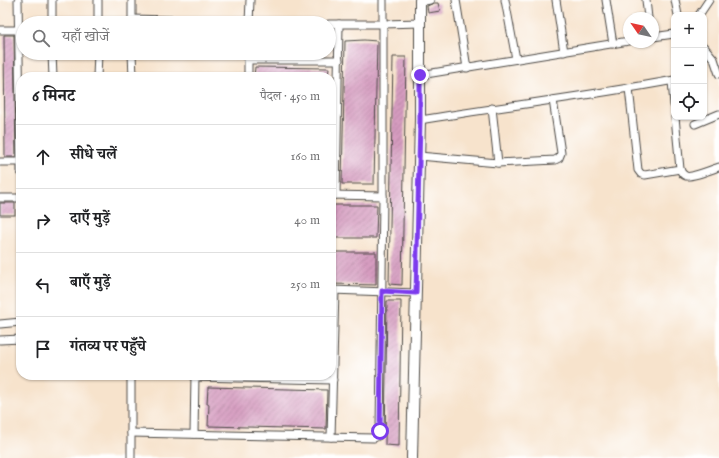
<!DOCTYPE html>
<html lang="hi">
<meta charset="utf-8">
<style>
:root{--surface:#fff;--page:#f6f6f6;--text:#202124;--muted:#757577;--line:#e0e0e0}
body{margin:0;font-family:"IM FELL English","Noto Serif Devanagari",serif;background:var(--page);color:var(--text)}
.controls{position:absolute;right:12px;top:12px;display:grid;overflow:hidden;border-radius:8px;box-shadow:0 1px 3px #0004}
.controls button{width:36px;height:36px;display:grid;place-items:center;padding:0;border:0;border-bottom:1px solid var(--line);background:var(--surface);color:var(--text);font:20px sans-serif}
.compass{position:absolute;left:623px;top:12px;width:36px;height:36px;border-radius:50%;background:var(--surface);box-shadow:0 1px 3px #0004;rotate:304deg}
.stop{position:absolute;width:12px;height:12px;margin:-9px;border:3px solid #7c3aed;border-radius:50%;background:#fff}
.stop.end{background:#7c3aed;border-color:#fff;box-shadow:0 1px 4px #0008}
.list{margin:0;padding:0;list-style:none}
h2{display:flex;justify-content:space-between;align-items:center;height:52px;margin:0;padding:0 16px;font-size:17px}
h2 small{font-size:13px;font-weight:400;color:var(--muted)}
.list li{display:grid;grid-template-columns:26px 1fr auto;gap:12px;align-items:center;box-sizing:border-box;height:64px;padding:0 16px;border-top:1px solid var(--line)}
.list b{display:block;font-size:15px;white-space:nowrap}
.list em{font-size:13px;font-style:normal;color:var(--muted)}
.icon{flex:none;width:22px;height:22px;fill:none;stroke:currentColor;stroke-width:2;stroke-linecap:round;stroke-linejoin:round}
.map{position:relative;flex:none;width:719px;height:458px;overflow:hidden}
.search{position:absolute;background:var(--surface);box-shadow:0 1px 3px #0004;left:16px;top:16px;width:320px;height:44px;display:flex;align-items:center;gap:10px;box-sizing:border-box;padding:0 14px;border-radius:22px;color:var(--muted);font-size:15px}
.panel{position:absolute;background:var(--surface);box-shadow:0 1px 3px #0004;left:16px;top:72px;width:320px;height:308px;border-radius:16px}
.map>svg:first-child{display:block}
.park{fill:url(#park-crowns);stroke:#4e7b5e}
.building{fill:url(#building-hatch)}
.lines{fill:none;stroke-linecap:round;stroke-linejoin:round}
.street-casing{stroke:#4a4743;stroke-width:9}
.secondary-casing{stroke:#4a4743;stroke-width:12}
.street{stroke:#fff;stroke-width:7}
.secondary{stroke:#fff;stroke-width:10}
.route{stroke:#7c3aed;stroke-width:5}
</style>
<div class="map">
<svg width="719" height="458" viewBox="0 0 719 458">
<defs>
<pattern id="park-crowns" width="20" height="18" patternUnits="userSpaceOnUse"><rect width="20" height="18" fill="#72cb92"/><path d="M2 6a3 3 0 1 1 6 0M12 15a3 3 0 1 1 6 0" fill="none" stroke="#63ae7e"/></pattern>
<pattern id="building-hatch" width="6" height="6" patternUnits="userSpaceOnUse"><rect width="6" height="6" fill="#d69cc0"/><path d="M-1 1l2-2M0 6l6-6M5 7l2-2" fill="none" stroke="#ae7f9c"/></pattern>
</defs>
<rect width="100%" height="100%" fill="#fff"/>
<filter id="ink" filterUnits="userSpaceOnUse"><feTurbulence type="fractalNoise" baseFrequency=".025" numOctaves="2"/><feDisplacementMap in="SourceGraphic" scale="8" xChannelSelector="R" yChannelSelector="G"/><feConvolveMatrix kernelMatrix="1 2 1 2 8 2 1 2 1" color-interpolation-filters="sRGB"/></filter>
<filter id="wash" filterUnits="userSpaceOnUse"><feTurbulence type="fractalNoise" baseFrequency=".012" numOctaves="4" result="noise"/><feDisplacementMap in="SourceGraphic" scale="16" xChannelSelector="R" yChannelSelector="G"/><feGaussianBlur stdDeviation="0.9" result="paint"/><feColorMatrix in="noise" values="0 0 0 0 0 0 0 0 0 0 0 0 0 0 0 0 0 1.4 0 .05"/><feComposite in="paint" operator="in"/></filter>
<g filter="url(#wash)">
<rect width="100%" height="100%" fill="#f7e3cc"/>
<path class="park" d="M 331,112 L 334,112 L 332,190 L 331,190 Z"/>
<g id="blocks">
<g class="building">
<path d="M 434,3 L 438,3 L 440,11 L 428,13 L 427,6 Z"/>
<path d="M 4,35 L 14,35 L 16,157 L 5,157 Z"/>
<path d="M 364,40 L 377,41 L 374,184 L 342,184 L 345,41 Z"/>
<path d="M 393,57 L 406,57 L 402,285 L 389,284 Z"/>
<path d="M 255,67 L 329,68 L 328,77 L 254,77 Z"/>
<rect x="0" y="203" width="15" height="12"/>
<path d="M 331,205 L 377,205 L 376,238 L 331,238 Z"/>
<path d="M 331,252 L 376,252 L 376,285 L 331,284 Z"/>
<path d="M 387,301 L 401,301 L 399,446 L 385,445 Z"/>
<path d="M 208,387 L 327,390 L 326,429 L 208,426 L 209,404 L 207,404 Z"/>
</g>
</g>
</g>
<g filter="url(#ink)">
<use href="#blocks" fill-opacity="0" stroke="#4a4743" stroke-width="1"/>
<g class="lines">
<defs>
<g id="street">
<path d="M 18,0 L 21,172"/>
<path d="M 52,0 L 52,23"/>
<path d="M 98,0 L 98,23"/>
<path d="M 132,0 L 132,23"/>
<path d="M 383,0 L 383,24 L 420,23"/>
<path d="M 456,0 L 467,68"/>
<path d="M 505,0 L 516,59"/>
<path d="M 556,0 L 564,52"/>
<path d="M 606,0 L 613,44"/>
<path d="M 646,0 L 648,18"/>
<path d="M 675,0 L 678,15"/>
<path d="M 420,2 L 430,0"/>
<path d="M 699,15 L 709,0"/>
<path d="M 132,19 L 280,23"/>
<path d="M 249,23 L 250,0"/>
<path d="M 329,24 L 383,24 L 383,196 L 331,195"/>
<path d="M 0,30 L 19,30"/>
<path d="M 653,37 L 674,34"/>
<path d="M 704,47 L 714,59 L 719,74"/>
<path d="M 52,53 L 53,77"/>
<path d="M 132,53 L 133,77"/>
<path d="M 248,60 L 339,60"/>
<path d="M 420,75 L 629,41"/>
<path d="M 97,77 L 98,53"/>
<path d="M 248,77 L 248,53"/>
<path d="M 672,81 L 674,105"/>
<path d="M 629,88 L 638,170 L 641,174 L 645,175 L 680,169 L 675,117"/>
<path d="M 492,108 L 498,163"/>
<path d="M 420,120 C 505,106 590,96 674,80"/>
<path d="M 695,124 L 719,114"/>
<path d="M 419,156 L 498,163 L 555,160 L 559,158 L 561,153 L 553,100"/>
<path d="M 0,162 L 21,162"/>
<path d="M 680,169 C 681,172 683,175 686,176 C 691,178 713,169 719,167"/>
<path d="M 336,195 L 339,24"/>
<path d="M 0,198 L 21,198"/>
<path d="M 331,290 L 416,293"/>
<path d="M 0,324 L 21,322"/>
<path d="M 0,340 L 21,339"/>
<path d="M 195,377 L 333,380"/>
<path d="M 131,433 L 374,438 L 378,436 L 380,431 L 383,196"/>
<path d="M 194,434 L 195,375"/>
<path d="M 331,437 L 335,290"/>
<path d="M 131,458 L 131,375"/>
</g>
<path id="secondary" d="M 412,458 L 420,120 L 420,0"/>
</defs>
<use href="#street" class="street-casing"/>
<use href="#secondary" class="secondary-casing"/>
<use href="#street" class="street"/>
<use href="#secondary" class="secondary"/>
</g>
</g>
<g class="lines" filter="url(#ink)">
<path class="route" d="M 380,431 L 382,291 L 416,293 L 420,120 L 420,75"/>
</g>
</svg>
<div class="controls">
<button>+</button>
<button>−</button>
<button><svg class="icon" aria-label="locate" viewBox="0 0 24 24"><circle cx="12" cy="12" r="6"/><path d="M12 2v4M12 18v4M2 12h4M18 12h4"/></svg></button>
</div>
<svg class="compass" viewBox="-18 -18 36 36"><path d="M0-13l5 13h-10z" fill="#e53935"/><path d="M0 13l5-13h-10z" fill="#757577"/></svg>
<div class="stop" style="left:380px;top:431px"></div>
<div class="stop end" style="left:420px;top:75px"></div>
<div class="search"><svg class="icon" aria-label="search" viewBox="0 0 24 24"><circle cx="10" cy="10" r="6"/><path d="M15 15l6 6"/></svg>यहाँ खोजें</div>
<section class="panel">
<h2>6 मिनट<small>पैदल · 450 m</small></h2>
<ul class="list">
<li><svg class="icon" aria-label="ahead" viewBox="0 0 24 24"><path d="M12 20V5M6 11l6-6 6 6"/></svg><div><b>सीधे चलें</b></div><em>160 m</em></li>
<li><svg class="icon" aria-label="right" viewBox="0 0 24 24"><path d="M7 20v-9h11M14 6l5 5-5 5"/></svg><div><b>दाएँ मुड़ें</b></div><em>40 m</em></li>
<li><svg class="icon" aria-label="left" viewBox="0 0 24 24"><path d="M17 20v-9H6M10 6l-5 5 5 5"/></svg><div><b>बाएँ मुड़ें</b></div><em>250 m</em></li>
<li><svg class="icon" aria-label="arrive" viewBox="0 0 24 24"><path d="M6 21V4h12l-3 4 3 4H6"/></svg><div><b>गंतव्य पर पहुँचे</b></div></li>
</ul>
</section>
</div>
